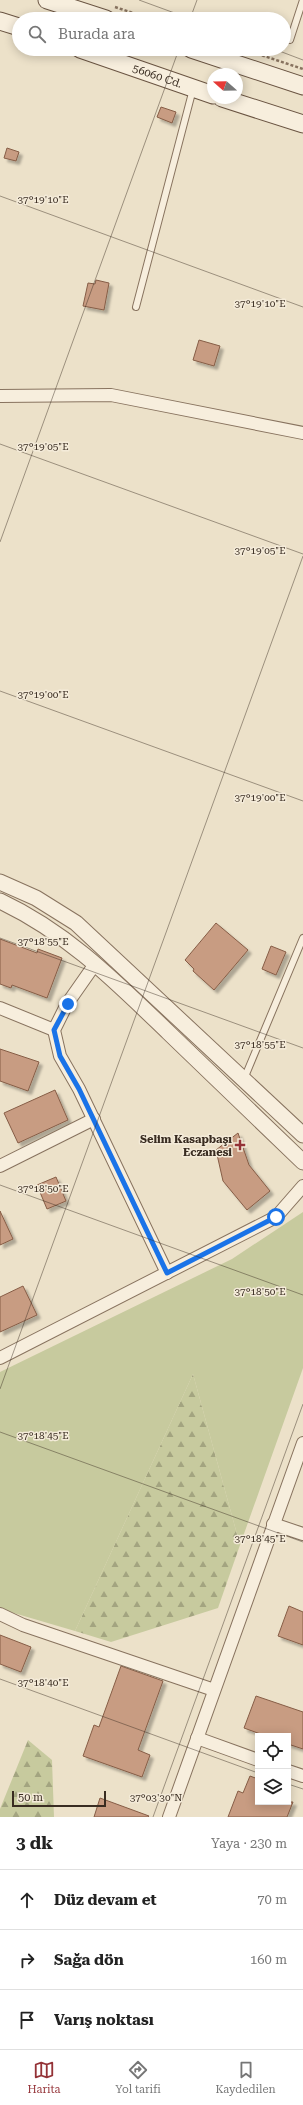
<!DOCTYPE html>
<html lang="tr">
<meta charset="utf-8">
<style>
:root{--surface:#fff;--page:#f6f6f6;--text:#222;--muted:#767676;--line:#e0e0e0;--accent:#943237}
body{margin:0;font-family:"Roboto Serif",serif;background:var(--page);color:var(--text)}
.controls{position:absolute;right:12px;bottom:12px;display:grid;overflow:hidden;border-radius:0px;box-shadow:0 2px 10px #0003}
.controls button{width:36px;height:36px;display:grid;place-items:center;padding:0;border:0;border-bottom:1px solid var(--line);background:var(--surface);color:var(--text);font:20px sans-serif}
.compass{position:absolute;left:207px;top:68px;width:36px;height:36px;border-radius:50%;background:var(--surface);box-shadow:0 2px 10px #0003;rotate:290deg}
.scale{position:absolute;left:12px;bottom:10px;width:94px;box-sizing:border-box;padding-left:4px;border:2px solid #392c21;border-top:0;font-size:11px;line-height:14px;white-space:nowrap;color:#392c21;-webkit-text-stroke:3px #f4ebd9;paint-order:stroke}
.stop{position:absolute;width:12px;height:12px;margin:-9px;border:3px solid #1a73e8;border-radius:50%;background:#fff}
.stop.end{background:#1a73e8;border-color:#fff;box-shadow:0 1px 4px #0008}
.list{margin:0;padding:0;list-style:none}
h2{display:flex;justify-content:space-between;align-items:center;height:52px;margin:0;padding:0 16px;font-size:17px}
h2 small{font-size:13px;font-weight:400;color:var(--muted)}
.list li{display:grid;grid-template-columns:26px 1fr auto;gap:12px;align-items:center;box-sizing:border-box;height:60px;padding:0 16px;border-top:1px solid var(--line)}
.list b{display:block;font-size:15px;white-space:nowrap}
.list em{font-size:13px;font-style:normal;color:var(--muted)}
.icon{flex:none;width:22px;height:22px;fill:none;stroke:currentColor;stroke-width:2;stroke-linecap:round;stroke-linejoin:round}
.map{position:relative;flex:none;width:303px;height:1817px;overflow:hidden}
.search{position:absolute;background:var(--surface);box-shadow:0 2px 10px #0003;left:12px;right:12px;top:12px;height:44px;display:flex;align-items:center;gap:10px;box-sizing:border-box;padding:0 14px;border-radius:22px;color:var(--muted);font-size:15px}
.sheet{height:232px;background:var(--surface)}
nav{display:flex;justify-content:space-around;align-items:center;box-sizing:border-box;height:56px;border-top:1px solid var(--line);background:var(--surface);font-size:11px;color:var(--muted)}
nav a{display:grid;justify-items:center;gap:2px}
nav .on{color:var(--accent)}
.map>svg:first-child{display:block}
.forest{fill:url(#forest-firs)}
.park{fill:#c7ca9e}
.building{fill:#c89c82;stroke:#865d46;filter:url(#shadow)}
.lines{fill:none;stroke-linecap:round;stroke-linejoin:round}
.service-casing{stroke:#88735f;stroke-width:8}
.minor-casing{stroke:#88735f;stroke-width:14}
.tertiary-casing{stroke:#88735f;stroke-width:17}
.secondary-casing{stroke:#6a5442;stroke-width:19}
.path{stroke:#88735f;stroke-width:2.5;stroke-dasharray:3 2;stroke-linecap:butt}
.service{stroke:#f7eedd;stroke-width:6}
.minor{stroke:#f7eedd;stroke-width:12}
.tertiary{stroke:#f7eedd;stroke-width:15}
.secondary{stroke:#f7eedd;stroke-width:17}
.route{stroke:#1a73e8;stroke-width:5}
.ticks{fill:none;stroke:#392c21;stroke-width:1;stroke-opacity:0.45}
.poi-dot{fill:#943237;stroke:#f4ebd9;stroke-width:1.5}
.labels{text-anchor:middle;dominant-baseline:central;stroke-width:3;stroke-linejoin:round;paint-order:stroke}
.street-label{font-size:11px;fill:#392c21;stroke:#f4ebd9}
.poi-label{font-size:11px;font-weight:bold;fill:#392c21;stroke:#f4ebd9;text-anchor:end}
.ticks-label{font-size:10px;text-anchor:middle;fill:#392c21;stroke:#f4ebd9;stroke-width:3;stroke-linejoin:round;paint-order:stroke}
</style>
<div class="map">
<svg width="303" height="1817" viewBox="0 0 303 1817">
<defs>
<pattern id="forest-firs" width="22" height="20" patternUnits="userSpaceOnUse"><rect width="22" height="20" fill="#c7ca9e"/><path d="M5 1l3.5 6h-7zM16 11l3.5 6h-7z" fill="#a3a480"/></pattern>
<filter id="shadow"><feDropShadow dx="3.5" dy="3.5" stdDeviation="1" flood-color="#0004"/></filter>
</defs>
<rect width="100%" height="100%" fill="#ece1c9"/>
<g class="forest">
<path d="M 193,1374 L 240,1545 L 218,1608 L 111,1642 L 75,1631 Z"/>
<path d="M 28,1740 L 52,1760 L 54,1817 L 0,1817 L 0,1809 Z"/>
</g>
<path class="park" d="M 303,1212 L 303,1368 L 240,1545 L 193,1374 L 75,1631 L 0,1609 L 0,1372 L 232,1259 Z"/>
<g class="building">
<path d="M 161,107 L 176,112 L 172,123 L 157,117 Z"/>
<path d="M 7,148 L 19,152 L 16,161 L 4,158 Z"/>
<path d="M 96,280 L 109,283 L 104,310 L 83,306 L 88,283 L 95,284 Z"/>
<path d="M 199,340 L 220,346 L 214,366 L 193,360 Z"/>
<path d="M 216,923 L 248,950 L 214,990 L 193,971 L 194,969 L 185,960 Z"/>
<path d="M 0,939 L 37,953 L 38,949 L 62,958 L 47,998 L 12,985 L 11,988 L 0,984 Z"/>
<path d="M 271,946 L 286,952 L 276,975 L 262,969 Z"/>
<path d="M 0,1049 L 39,1062 L 28,1091 L 0,1081 Z"/>
<path d="M 55,1090 L 68,1120 L 18,1143 L 4,1113 Z"/>
<path d="M 238,1133 L 249,1165 L 270,1191 L 247,1210 L 223,1181 L 216,1150 Z"/>
<path d="M 56,1177 L 66,1201 L 47,1209 L 37,1185 Z"/>
<path d="M 0,1211 L 13,1239 L 0,1245 Z"/>
<path d="M 23,1286 L 37,1315 L 0,1332 L 0,1297 Z"/>
<path d="M 289,1606 L 303,1612 L 303,1645 L 278,1636 Z"/>
<path d="M 0,1635 L 31,1647 L 21,1672 L 0,1664 Z"/>
<path d="M 121,1666 L 163,1681 L 138,1750 L 150,1755 L 142,1777 L 83,1756 L 94,1725 L 99,1727 Z"/>
<path d="M 256,1696 L 303,1712 L 303,1749 L 288,1744 L 288,1736 L 266,1736 L 244,1728 Z"/>
<path d="M 250,1776 L 258,1779 L 258,1802 L 293,1802 L 287,1817 L 228,1817 L 238,1791 L 243,1793 Z"/>
<path d="M 100,1798 L 149,1816 L 148,1817 L 94,1817 Z"/>
</g>
<g class="lines">
<defs>
<g id="service">
<path d="M 290,40 L 303,0"/>
<path d="M 136,307 L 193,89"/>
<path d="M 244,1079 L 303,938"/>
</g>
<g id="minor">
<path d="M 0,396 L 111,395 L 303,433"/>
<path d="M 95,964 L 67,1004 L 54,1030 L 60,1056 L 79,1089 L 167,1273"/>
<path d="M 0,1008 L 54,1030"/>
<path d="M 0,1166 L 94,1119"/>
<path d="M 0,1358 L 276,1217 L 303,1186"/>
<path d="M 273,1524 L 303,1534"/>
<path d="M 0,1614 L 23,1625 L 214,1690"/>
<path d="M 197,1738 L 258,1760"/>
<path d="M 288,1771 L 303,1776"/>
<path d="M 169,1817 L 303,1443"/>
</g>
<g id="tertiary">
<path d="M 0,882 L 36,898 L 76,923 L 303,1135"/>
<path d="M 0,901 C 68,933 116,982 169,1033 C 214,1076 258,1119 303,1162"/>
</g>
<g id="secondary">
<path d="M 47,0 L 106,19"/>
<path d="M 0,21 L 19,27"/>
<path id="s1" d="M 80,49 L 213,95"/>
<path d="M 191,49 L 303,86"/>
<path d="M 222,98 L 303,124"/>
</g>
</defs>
<use href="#service" class="service-casing"/>
<use href="#minor" class="minor-casing"/>
<use href="#tertiary" class="tertiary-casing"/>
<use href="#secondary" class="secondary-casing"/>
<g class="path">
<path d="M 115,7 L 151,19"/>
<path d="M 243,49 L 303,69"/>
</g>
<use href="#service" class="service"/>
<use href="#minor" class="minor"/>
<use href="#tertiary" class="tertiary"/>
<use href="#secondary" class="secondary"/>
</g>
<g class="lines">
<path class="route" d="M 68,1004 L 54,1030 L 60,1056 L 79,1089 L 167,1273 L 276,1217"/>
</g>
<path class="ticks" d="M 139,0 L 191,19M 190,19 L 197,0M 274,49 L 303,60M 0,196 L 303,307M 0,444 L 303,554M 0,542 L 179,49M 0,691 L 303,801M 0,938 L 303,1048M 0,1185 L 303,1295M 0,1389 L 303,556M 0,1432 L 303,1542M 0,1679 L 258,1773M 288,1784 L 303,1789M 153,1817 L 303,1404"/>
<path class="poi-dot" d="M238 1139h4v4h4v4h-4v4h-4v-4h-4v-4h4z"/>
<g class="labels">
<g class="street-label">
<text stroke="none"><textPath href="#s1" startOffset="82">56060 Cd.</textPath></text>
</g>
<g class="poi-label">
<text x="232" y="1139">Selim Kasapbaşı<tspan x="232" dy="13">Eczanesi</tspan></text>
</g>
</g>
<g class="ticks-label">
<text x="43" y="203">37°19'10"E</text>
<text x="260" y="307">37°19'10"E</text>
<text x="43" y="450">37°19'05"E</text>
<text x="260" y="554">37°19'05"E</text>
<text x="43" y="698">37°19'00"E</text>
<text x="260" y="801">37°19'00"E</text>
<text x="43" y="945">37°18'55"E</text>
<text x="260" y="1048">37°18'55"E</text>
<text x="43" y="1192">37°18'50"E</text>
<text x="260" y="1295">37°18'50"E</text>
<text x="43" y="1439">37°18'45"E</text>
<text x="260" y="1542">37°18'45"E</text>
<text x="43" y="1686">37°18'40"E</text>
<text x="156" y="1801">37°03'30"N</text>
</g>
</svg>
<div class="controls">
<button><svg class="icon" aria-label="locate" viewBox="0 0 24 24"><circle cx="12" cy="12" r="6"/><path d="M12 2v4M12 18v4M2 12h4M18 12h4"/></svg></button>
<button><svg class="icon" aria-label="layers" viewBox="0 0 24 24"><path d="M12 4l9 5-9 5-9-5zM3 14l9 5 9-5"/></svg></button>
</div>
<svg class="compass" viewBox="-18 -18 36 36"><path d="M0-13l5 13h-10z" fill="#e53935"/><path d="M0 13l5-13h-10z" fill="#767676"/></svg>
<div class="scale">50 m</div>
<div class="stop" style="left:276px;top:1217px"></div>
<div class="stop end" style="left:68px;top:1004px"></div>
<div class="search"><svg class="icon" aria-label="search" viewBox="0 0 24 24"><circle cx="10" cy="10" r="6"/><path d="M15 15l6 6"/></svg>Burada ara</div>
</div>
<section class="sheet">
<h2>3 dk<small>Yaya · 230 m</small></h2>
<ul class="list">
<li><svg class="icon" aria-label="ahead" viewBox="0 0 24 24"><path d="M12 20V5M6 11l6-6 6 6"/></svg><div><b>Düz devam et</b></div><em>70 m</em></li>
<li><svg class="icon" aria-label="right" viewBox="0 0 24 24"><path d="M7 20v-9h11M14 6l5 5-5 5"/></svg><div><b>Sağa dön</b></div><em>160 m</em></li>
<li><svg class="icon" aria-label="arrive" viewBox="0 0 24 24"><path d="M6 21V4h12l-3 4 3 4H6"/></svg><div><b>Varış noktası</b></div></li>
</ul>
</section>
<nav>
<a class="on"><svg class="icon" aria-label="map" viewBox="0 0 24 24"><path d="M3 6l6-2 6 2 6-2v14l-6 2-6-2-6 2zM9 4v14M15 6v14"/></svg>Harita</a>
<a><svg class="icon" aria-label="directions" viewBox="0 0 24 24"><path d="M12 3l9 9-9 9-9-9zM9 14v-3h6M13 9l2 2-2 2"/></svg>Yol tarifi</a>
<a><svg class="icon" aria-label="saved" viewBox="0 0 24 24"><path d="M7 4h10v16l-5-4-5 4z"/></svg>Kaydedilen</a>
</nav>
